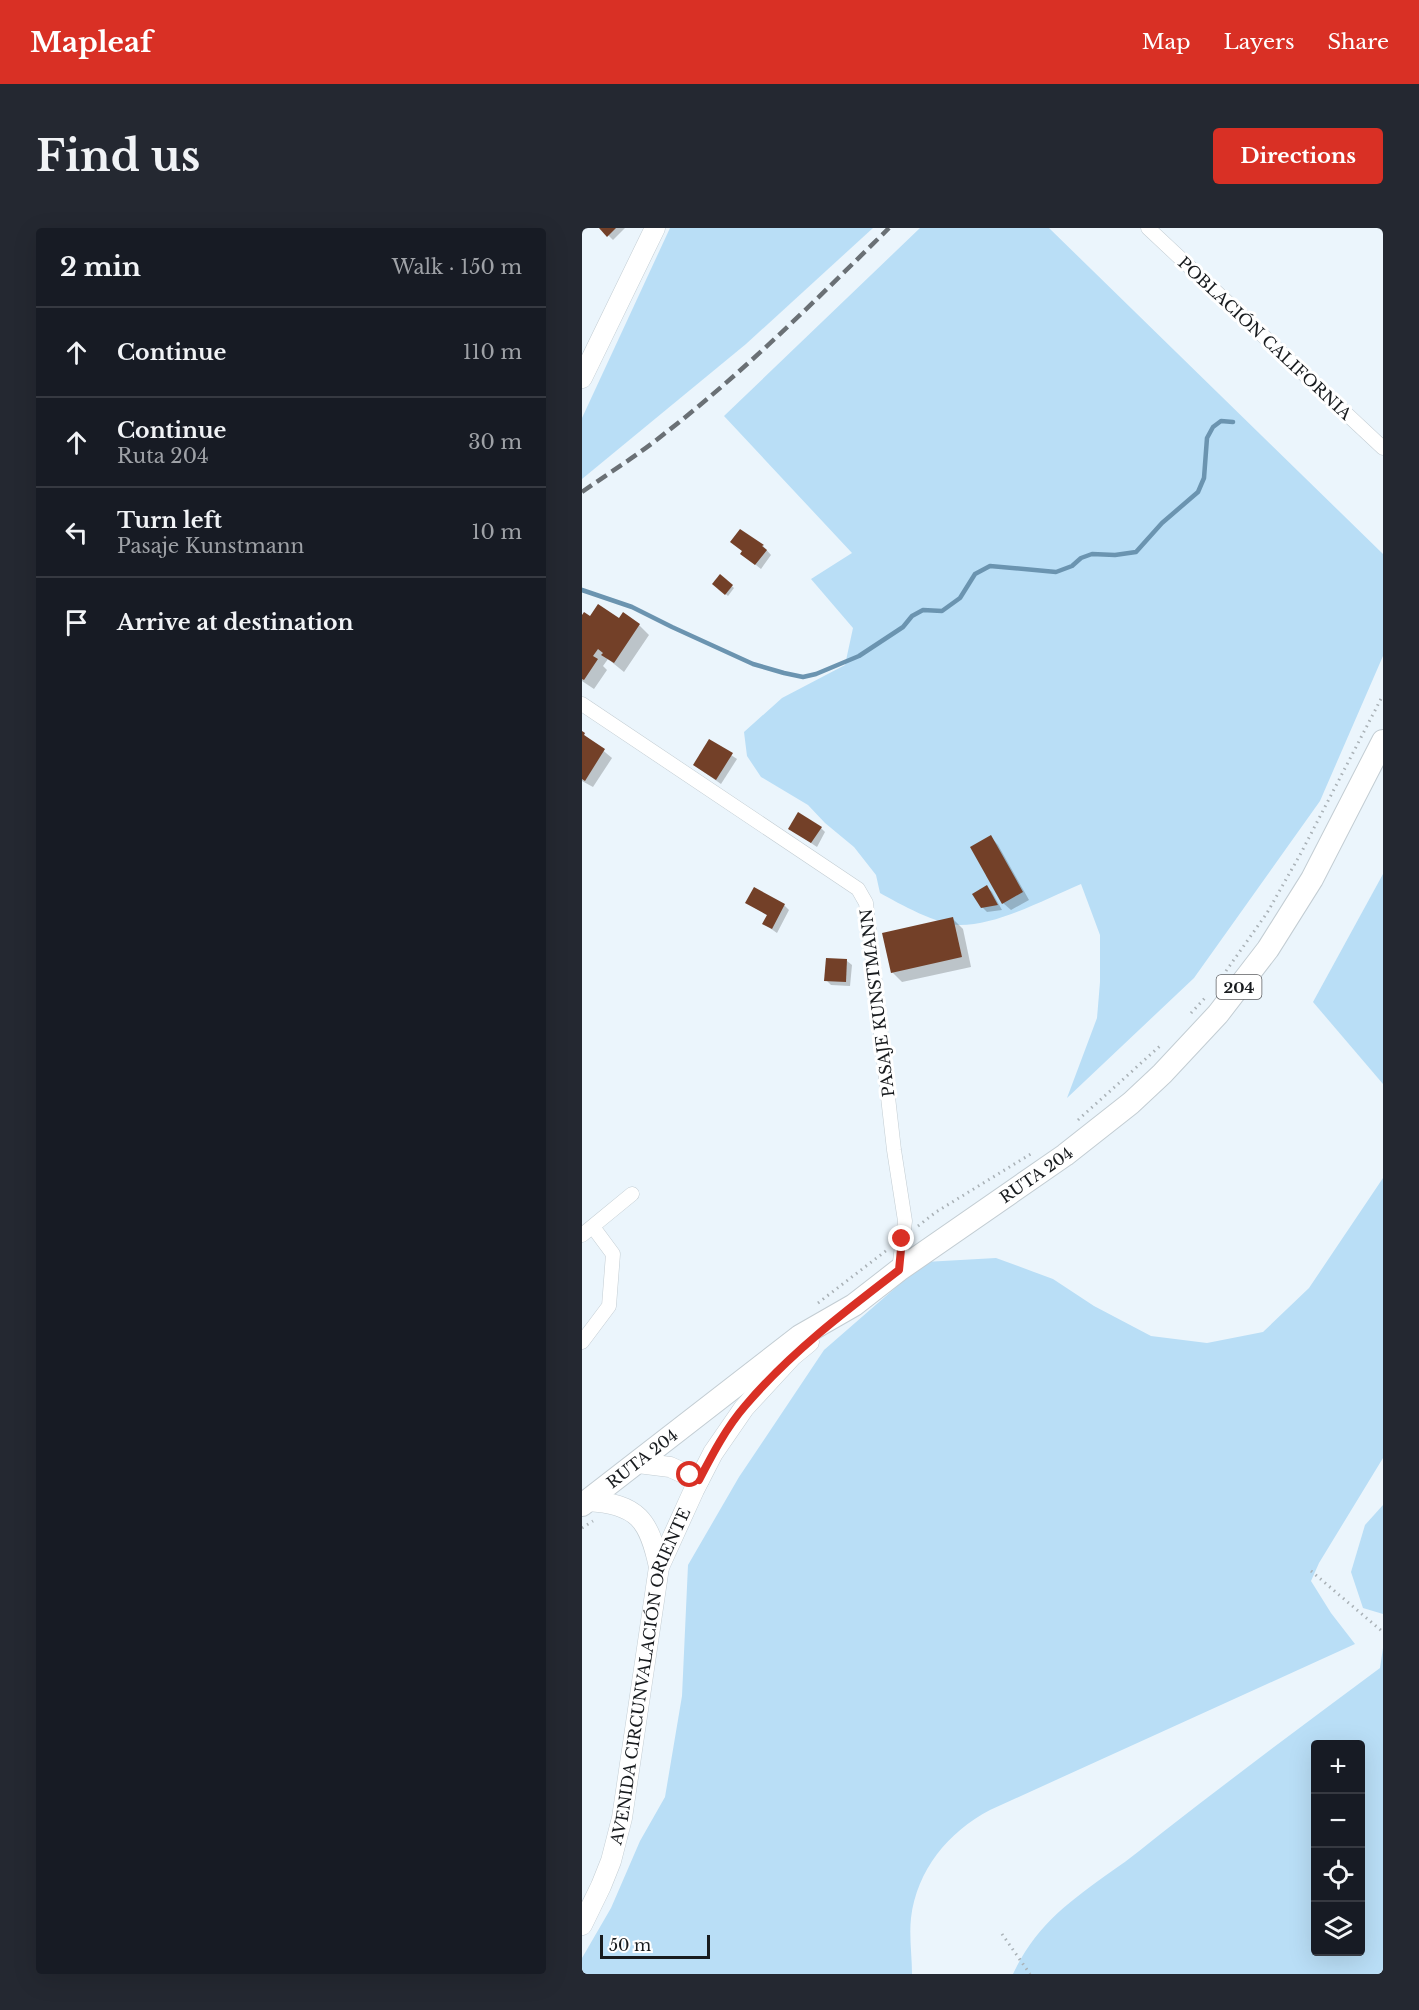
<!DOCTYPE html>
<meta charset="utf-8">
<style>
:root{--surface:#171b24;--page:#242831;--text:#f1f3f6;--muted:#9ea1a6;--line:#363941;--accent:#d93025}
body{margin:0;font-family:"Libre Baskerville",serif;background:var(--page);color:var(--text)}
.controls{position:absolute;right:18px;bottom:18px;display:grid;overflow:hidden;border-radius:6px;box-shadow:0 6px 24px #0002}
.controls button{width:54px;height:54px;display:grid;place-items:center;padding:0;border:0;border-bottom:2px solid var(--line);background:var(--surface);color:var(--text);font:30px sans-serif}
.scale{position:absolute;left:18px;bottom:15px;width:110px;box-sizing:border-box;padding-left:6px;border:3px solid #181b1e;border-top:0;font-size:16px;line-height:21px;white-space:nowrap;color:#181b1e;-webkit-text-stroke:4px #fff;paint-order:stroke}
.stop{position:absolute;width:18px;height:18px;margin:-14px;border:4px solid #d93025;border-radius:50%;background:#fff}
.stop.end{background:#d93025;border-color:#fff;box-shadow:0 2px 6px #0008}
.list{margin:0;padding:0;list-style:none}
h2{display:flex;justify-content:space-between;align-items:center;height:78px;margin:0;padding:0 24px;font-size:26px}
h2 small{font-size:20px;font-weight:400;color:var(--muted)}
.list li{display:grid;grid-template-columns:39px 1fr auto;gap:18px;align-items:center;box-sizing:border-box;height:90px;padding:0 24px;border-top:2px solid var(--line)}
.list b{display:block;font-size:22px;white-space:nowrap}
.list p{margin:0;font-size:20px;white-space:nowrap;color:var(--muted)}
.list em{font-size:20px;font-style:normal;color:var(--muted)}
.icon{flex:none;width:33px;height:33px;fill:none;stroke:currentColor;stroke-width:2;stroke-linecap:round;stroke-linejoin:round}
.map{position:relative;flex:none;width:801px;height:1746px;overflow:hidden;border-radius:6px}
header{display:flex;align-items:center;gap:36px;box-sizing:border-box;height:84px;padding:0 30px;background:var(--accent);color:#fff}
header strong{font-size:28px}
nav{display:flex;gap:33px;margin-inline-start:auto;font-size:21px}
.intro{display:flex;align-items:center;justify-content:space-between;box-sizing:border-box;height:144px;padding:0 36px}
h1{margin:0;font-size:42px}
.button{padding:15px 27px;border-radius:6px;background:var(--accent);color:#fff;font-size:21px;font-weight:700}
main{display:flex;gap:36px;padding:0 36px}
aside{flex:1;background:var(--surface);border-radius:6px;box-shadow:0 6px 24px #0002}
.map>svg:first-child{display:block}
.green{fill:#b9def6;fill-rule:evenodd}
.shadow{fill:#0003}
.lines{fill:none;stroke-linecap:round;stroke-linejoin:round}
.stream{stroke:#6b94b0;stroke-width:4.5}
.building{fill:#734028}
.minor-casing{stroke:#c3cdd3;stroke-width:15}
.secondary-casing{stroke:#c3cdd3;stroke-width:21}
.primary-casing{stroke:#c3cdd3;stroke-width:24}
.path{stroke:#a9b1b6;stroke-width:3;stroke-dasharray:1.5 4.5;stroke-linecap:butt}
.minor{stroke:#fff;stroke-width:14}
.secondary{stroke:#fff;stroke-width:20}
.primary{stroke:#fff;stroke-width:22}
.rail{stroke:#6a7075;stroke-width:4.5;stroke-dasharray:12 6;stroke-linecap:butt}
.route{stroke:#d93025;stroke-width:8}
.labels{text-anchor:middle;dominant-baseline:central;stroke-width:6;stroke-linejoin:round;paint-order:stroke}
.shield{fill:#fff;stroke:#5d5f62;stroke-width:1.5}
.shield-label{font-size:15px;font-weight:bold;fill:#181b1e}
.street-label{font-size:16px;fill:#181b1e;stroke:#fff}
</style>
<header>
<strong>Mapleaf</strong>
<nav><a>Map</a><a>Layers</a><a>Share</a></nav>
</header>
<div class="intro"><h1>Find us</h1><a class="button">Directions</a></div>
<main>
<aside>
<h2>2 min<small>Walk · 150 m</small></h2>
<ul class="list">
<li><svg class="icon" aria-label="ahead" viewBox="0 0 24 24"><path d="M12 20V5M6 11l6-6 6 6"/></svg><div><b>Continue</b></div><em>110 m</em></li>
<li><svg class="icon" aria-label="ahead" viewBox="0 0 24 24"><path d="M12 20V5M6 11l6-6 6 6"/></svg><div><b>Continue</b><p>Ruta 204</p></div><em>30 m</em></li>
<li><svg class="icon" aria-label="left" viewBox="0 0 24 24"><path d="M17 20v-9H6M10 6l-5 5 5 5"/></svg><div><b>Turn left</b><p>Pasaje Kunstmann</p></div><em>10 m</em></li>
<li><svg class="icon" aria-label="arrive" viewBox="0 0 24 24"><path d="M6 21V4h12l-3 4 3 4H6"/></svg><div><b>Arrive at destination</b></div></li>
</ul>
</aside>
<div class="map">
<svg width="801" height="1746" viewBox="0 0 801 1746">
<rect width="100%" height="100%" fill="#ebf5fc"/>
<g class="green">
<path d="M 88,0 L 291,0 L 164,116 L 0,251 L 0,190 Z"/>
<path d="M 338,0 L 467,0 L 801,326 L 801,428 L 738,573 L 612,750 L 485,870 L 515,790 L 518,754 L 518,707 L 499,656 C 463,671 417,697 378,697 C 355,697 318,676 298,665 L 294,647 L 272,619 L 243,595 L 226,577 L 179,549 L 165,528 L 162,504 L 200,470 L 263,437 L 271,400 L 229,351 L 270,325 L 142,188 Z"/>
<path d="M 801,646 L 801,856 L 731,774 Z"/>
<path d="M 801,950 L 801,1230 L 737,1335 L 729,1353 L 749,1385 L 773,1416 L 408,1582 C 366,1604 335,1642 329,1690 C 327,1708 330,1728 330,1746 L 0,1746 L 0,1730 L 29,1680 L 58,1613 L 83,1569 L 100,1468 L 106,1337 L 157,1249 L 242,1122 L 343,1034 L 414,1030 L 471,1051 L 512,1078 L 569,1108 L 625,1115 L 681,1104 L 727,1060 Z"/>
<path d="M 801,1277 L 801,1386 L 781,1380 L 769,1344 L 783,1297 Z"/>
<path d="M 801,1420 L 801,1746 L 431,1746 C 454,1697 488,1673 530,1643 C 548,1631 564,1617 581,1604 C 653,1548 725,1494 798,1440 ZM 734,1516 L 778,1516 L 778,1724 L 734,1724 Z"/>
</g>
<g class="shadow">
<path d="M 19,0 L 43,0 L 31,12 Z"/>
<path d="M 158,303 L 181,318 L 189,327 L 179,341 L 160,326 L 161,323 Z"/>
<path d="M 138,348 L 152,360 L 146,368 L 132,356 Z"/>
<path d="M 41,386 L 57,397 L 67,407 L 42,444 L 26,431 L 21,438 L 25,442 L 12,461 L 0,453 L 0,390 L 37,392 Z"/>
<path d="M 0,505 L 30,530 L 11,559 L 0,553 Z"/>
<path d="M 128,513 L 155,531 L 139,556 L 112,537 Z"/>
<path d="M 239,600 L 243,604 L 235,619 L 208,601 Z"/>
<path d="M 409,609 L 416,617 L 447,672 L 429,682 L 421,675 Z"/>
<path d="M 405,659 L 410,664 L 420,682 L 405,684 L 400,679 Z"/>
<path d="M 173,661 L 202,677 L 207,682 L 195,705 L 182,696 L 186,688 L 165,675 Z"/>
<path d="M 371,691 L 381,701 L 389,739 L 320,754 L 310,744 Z"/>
<path d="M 265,733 L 270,737 L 268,758 L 249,757 L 244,752 Z"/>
</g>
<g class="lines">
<path class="stream" d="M 0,362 L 50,379 L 90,399 L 171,436 L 202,445 L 221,449 L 234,446 L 277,428 L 321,399 L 330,388 L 341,382 L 360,383 L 378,370 L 393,346 L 408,338 L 474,344 L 490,338 L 499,330 L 510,326 L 533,327 L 554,324 L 580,295 L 616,264 L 622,250 L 625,210 L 631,199 L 639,193 L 651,194"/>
</g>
<g class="building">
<path d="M 17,0 L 34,0 L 25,9 Z"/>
<path d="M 158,301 L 182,317 L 180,318 L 185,322 L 173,337 L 158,326 L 160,323 L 148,314 Z"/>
<path d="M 138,346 L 151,357 L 143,367 L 130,356 Z"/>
<path d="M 16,376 L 37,390 L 41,384 L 58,396 L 32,435 L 19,427 L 21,425 L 16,421 L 11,428 L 16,431 L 2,452 L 0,451 L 0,387 L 2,384 L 8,388 Z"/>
<path d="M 0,503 L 3,505 L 2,507 L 23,521 L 3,553 L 0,551 Z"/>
<path d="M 127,511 L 151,525 L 134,552 L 111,537 Z"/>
<path d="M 216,584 L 240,599 L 229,615 L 206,601 Z"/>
<path d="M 409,607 L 441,664 L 420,676 L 388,619 Z"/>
<path d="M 405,657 L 416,677 L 399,680 L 390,666 Z"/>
<path d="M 172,659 L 203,676 L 190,701 L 180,696 L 185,687 L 163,675 Z"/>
<path d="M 371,689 L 380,729 L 309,745 L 300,705 Z"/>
<path d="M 244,730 L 265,731 L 264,754 L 242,753 Z"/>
</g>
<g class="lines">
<defs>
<g id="minor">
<path d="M 566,0 L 801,220"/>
<path d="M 0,476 L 276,661 L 284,675 L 312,922 L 323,993 L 317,1042"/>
<path d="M 0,1007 L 50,966"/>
<path d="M 0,1114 L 27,1078 L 31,1026 L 11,999"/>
</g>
<g id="secondary">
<path d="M 0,150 L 73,0"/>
<path d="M 56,1235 L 88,1239 L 117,1252"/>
<path d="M 6,1273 C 56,1276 67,1292 77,1339"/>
<path id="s1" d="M 0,1697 L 19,1658 L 29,1633 L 40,1590 L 77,1339 L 112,1262 L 131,1225 L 162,1180 L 210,1128 L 227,1114"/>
</g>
<g id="primary">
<path id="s2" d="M 0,1277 L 218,1108 L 272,1077 L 317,1042 L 483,927 L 549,875 L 580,846 L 636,786 L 686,721 L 730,651 L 801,513"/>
</g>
</defs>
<use href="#minor" class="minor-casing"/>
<use href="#secondary" class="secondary-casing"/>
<use href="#primary" class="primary-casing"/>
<g class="path">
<path d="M 644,743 L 685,685 L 719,625 L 801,467"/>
<path d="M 609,785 L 623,770"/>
<path d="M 496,892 L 578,818"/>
<path d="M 336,998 L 354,984 L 452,924"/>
<path d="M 236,1075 L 305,1022"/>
<path d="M 0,1300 L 11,1293"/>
<path d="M 729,1343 L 801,1404"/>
<path d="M 420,1706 L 448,1746"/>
</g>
<use href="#minor" class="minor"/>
<use href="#secondary" class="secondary"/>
<use href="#primary" class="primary"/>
<path class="rail" d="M 0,264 C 27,245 56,227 82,206 C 162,144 235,71 307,0"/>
</g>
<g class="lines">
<path class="route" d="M 108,1247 L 117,1252 C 130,1227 144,1200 163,1178 C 207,1126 262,1084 317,1042 L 320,1011"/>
</g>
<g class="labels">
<rect class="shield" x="634.5" y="747" width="45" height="24" rx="4.5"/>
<g class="shield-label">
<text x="657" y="759">204</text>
</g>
<g class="street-label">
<text transform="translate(683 110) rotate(43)">POBLACIÓN CALIFORNIA</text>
<text transform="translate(295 775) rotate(-97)">PASAJE KUNSTMANN</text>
<text stroke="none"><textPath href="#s2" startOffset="562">RUTA 204</textPath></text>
<text stroke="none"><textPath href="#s2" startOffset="76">RUTA 204</textPath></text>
<text stroke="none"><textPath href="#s1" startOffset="260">AVENIDA CIRCUNVALACIÓN ORIENTE</textPath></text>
</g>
</g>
</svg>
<div class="controls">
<button>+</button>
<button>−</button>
<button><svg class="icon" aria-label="locate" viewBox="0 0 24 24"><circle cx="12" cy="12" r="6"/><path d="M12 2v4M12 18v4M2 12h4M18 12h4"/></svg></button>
<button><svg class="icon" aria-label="layers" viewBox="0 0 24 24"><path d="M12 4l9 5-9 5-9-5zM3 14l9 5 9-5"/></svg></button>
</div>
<div class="scale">50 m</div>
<div class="stop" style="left:108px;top:1247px"></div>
<div class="stop end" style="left:320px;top:1011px"></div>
</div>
</main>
